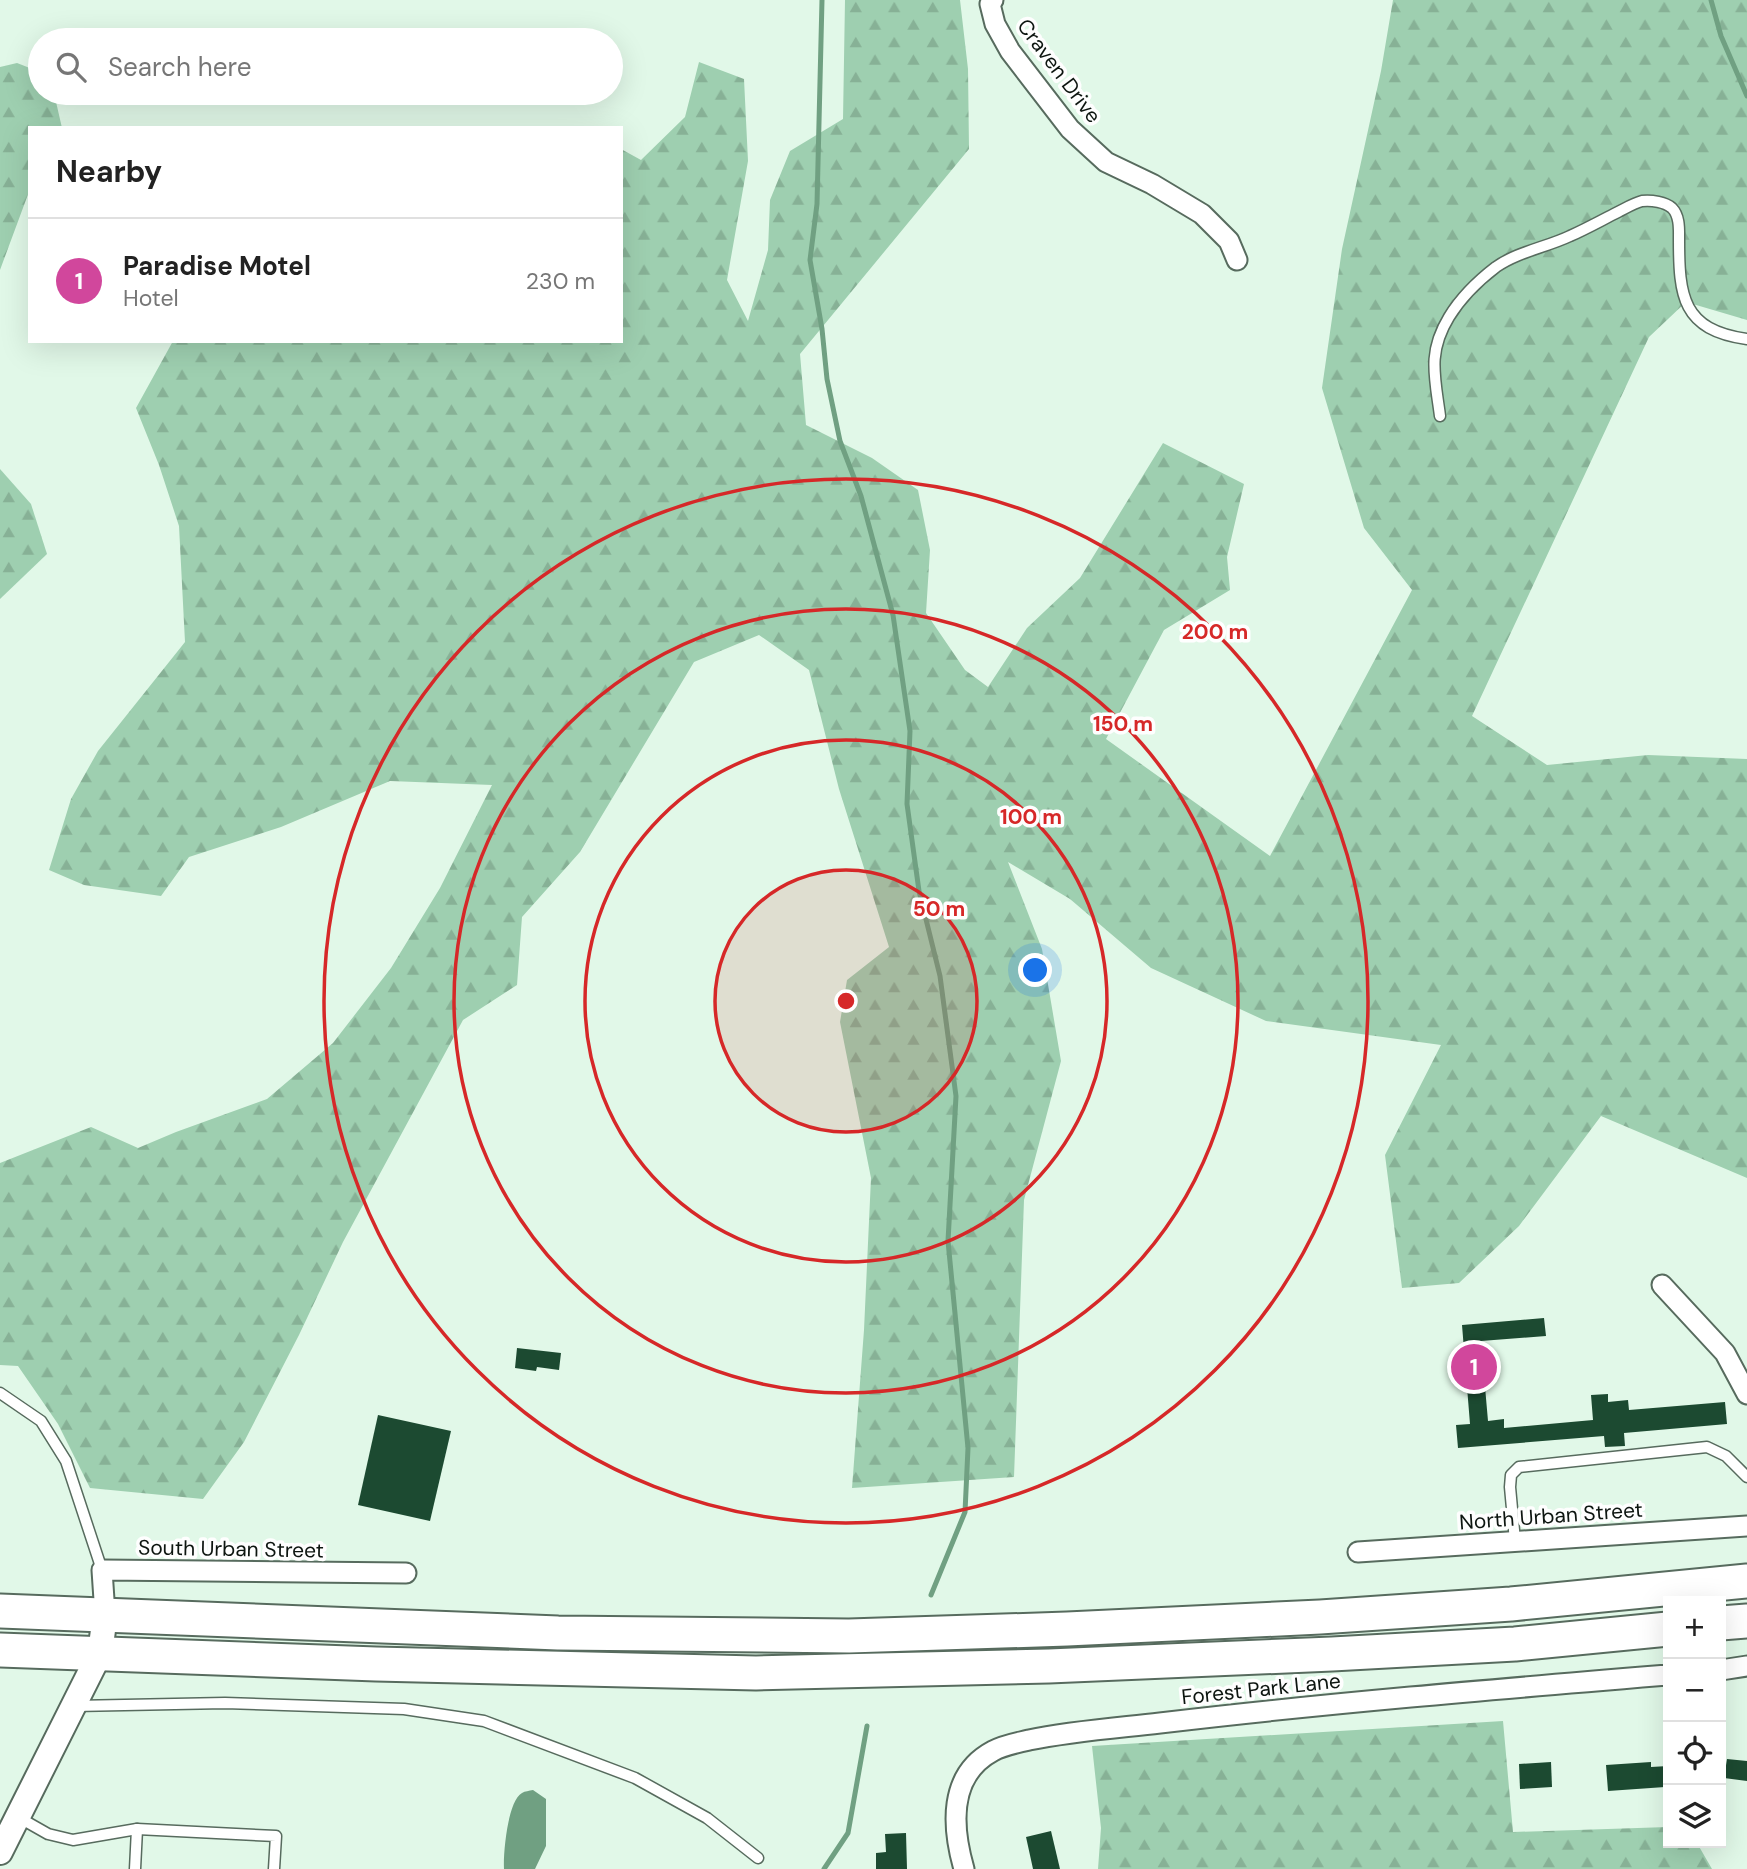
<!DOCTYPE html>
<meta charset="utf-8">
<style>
:root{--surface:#fff;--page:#f6f6f6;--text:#222;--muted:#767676;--line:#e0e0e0;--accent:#0f766e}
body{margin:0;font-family:"DM Sans",sans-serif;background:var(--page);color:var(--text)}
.controls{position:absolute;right:21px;bottom:21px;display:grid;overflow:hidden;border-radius:0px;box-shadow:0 7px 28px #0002}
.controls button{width:63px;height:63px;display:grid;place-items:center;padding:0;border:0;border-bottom:2px solid var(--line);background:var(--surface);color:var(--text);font:35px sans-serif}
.you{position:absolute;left:1036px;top:971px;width:24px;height:24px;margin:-18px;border:5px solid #fff;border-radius:50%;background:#1a73e8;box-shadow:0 0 0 10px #1a73e833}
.badge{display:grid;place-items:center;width:46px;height:46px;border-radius:50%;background:var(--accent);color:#fff;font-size:23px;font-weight:700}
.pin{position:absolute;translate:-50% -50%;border:4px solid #fff;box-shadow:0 2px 7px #0006}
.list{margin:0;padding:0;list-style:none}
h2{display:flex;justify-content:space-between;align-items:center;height:91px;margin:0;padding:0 28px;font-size:30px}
h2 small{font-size:23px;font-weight:400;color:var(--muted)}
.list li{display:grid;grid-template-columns:46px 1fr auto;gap:21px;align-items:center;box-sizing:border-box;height:126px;padding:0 28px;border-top:2px solid var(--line)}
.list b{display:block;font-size:26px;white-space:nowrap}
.list p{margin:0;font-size:23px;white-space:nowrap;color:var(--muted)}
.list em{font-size:23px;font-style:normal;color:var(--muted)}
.icon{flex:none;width:38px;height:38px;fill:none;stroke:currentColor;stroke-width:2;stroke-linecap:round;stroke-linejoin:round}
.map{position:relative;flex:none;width:1747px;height:1869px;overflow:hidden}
.search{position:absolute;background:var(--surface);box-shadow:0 7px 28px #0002;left:28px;top:28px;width:595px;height:77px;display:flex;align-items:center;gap:18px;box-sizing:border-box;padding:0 24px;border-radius:38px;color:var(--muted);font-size:26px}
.panel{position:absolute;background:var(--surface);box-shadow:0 7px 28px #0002;left:28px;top:126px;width:595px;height:217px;border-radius:0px}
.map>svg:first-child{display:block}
.forest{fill:url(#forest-firs)}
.water{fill:#70a082}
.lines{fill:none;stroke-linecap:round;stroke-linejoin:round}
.stream{stroke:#70a082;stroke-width:5}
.building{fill:#1c4a31}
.service-casing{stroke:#576b5e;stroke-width:13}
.minor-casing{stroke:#576b5e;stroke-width:23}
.tertiary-casing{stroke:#576b5e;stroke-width:28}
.trunk-casing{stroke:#576b5e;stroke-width:37}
.service{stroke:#fff;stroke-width:10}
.minor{stroke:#fff;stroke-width:19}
.tertiary{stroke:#fff;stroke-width:24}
.trunk{stroke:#fff;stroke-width:33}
.ring{fill:none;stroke:#d62828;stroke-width:3.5}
.labels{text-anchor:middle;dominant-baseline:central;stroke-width:7;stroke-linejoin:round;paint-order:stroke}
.street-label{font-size:21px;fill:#0d1510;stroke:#fefefe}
.centre{fill:#d62828;stroke:#fefefe;stroke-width:3.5}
.ring-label{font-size:21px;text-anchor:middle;font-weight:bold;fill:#d62828;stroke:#fefefe;stroke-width:7;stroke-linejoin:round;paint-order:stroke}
</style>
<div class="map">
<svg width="1747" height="1869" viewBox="0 0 1747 1869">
<defs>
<pattern id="forest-firs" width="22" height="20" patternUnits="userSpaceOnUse" patternTransform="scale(1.75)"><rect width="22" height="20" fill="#9ecfb0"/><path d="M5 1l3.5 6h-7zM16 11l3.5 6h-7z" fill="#87b196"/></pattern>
</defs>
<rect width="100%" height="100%" fill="#e1f8e8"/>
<g class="forest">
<path d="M 845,0 L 960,0 L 968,69 L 969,149 L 800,354 L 806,425 L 872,458 L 918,490 L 930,550 L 926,613 L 965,670 L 988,687 L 1027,628 L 1080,578 L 1163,443 L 1244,484 L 1227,557 L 1230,590 L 1164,630 L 1106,739 L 1270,856 L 1412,590 L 1364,528 L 1322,388 L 1342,249 L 1381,71 L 1393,0 L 1747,0 L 1747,320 L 1686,302 L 1649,337 L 1472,716 L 1547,765 L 1648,755 L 1747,759 L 1747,1178 L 1601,1116 L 1519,1226 L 1459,1283 L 1402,1288 L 1385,1155 L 1441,1045 L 1266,1021 L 1151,968 L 1070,899 L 1008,862 L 1042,949 L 1061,1061 L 1024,1200 L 1014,1477 L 852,1488 L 864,1330 L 871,1178 L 840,1022 L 847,980 L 889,947 L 839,789 L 809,670 L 759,635 L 694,662 L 580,852 L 522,917 L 517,985 L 463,1020 L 343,1242 L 299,1335 L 244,1442 L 203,1499 L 90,1488 L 58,1424 L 18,1366 L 0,1365 L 0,1163 L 91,1127 L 138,1148 L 176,1132 L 267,1099 L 333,1043 L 391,968 L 440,888 L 492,785 L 390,781 L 281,827 L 189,857 L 161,896 L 84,885 L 49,870 L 71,799 L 98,751 L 185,642 L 179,526 L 159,465 L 136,408 L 173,341 L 621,341 L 621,149 L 641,160 L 685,117 L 699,62 L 744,79 L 748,161 L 727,280 L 748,321 L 768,250 L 770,200 L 790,151 L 843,119 Z"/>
<path d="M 17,63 L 40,72 L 40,93 L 54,93 L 62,128 L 30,128 L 30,189 L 0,270 L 0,67 Z"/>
<path d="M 0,469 L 31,504 L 47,554 L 0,599 Z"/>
<path d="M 1503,1721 L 1513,1832 L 1668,1827 L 1668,1843 L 1697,1843 L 1712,1869 L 1098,1869 L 1101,1828 L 1092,1746 Z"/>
</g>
<path class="water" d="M 533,1790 L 546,1799 L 546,1846 L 535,1869 L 504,1869 C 503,1853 508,1800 522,1793 C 525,1791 529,1791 533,1790 Z"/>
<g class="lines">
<g class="stream">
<path d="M 822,0 L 817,204 L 810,260 L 822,329 L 827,379 L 840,441 L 861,496 L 893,615 L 910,731 L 907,804 L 919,891 L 940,976 L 956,1096 L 948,1241 L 968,1448 L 965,1512 L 931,1595"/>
<path d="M 1711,0 L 1721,36 L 1747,96"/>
<path d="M 824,1869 L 848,1833 L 867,1726"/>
</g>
</g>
<g class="building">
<path d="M 1544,1318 L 1546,1336 L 1481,1341 L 1488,1421 L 1504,1419 L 1504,1428 L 1593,1420 L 1591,1395 L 1608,1394 L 1608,1402 L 1628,1400 L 1629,1410 L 1725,1402 L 1727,1424 L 1624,1433 L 1625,1446 L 1605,1447 L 1604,1436 L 1458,1448 L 1456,1425 L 1470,1424 L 1462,1325 Z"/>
<path d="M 517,1348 L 561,1353 L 559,1370 L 537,1367 L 536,1371 L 515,1368 Z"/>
<path d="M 378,1415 L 451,1431 L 430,1521 L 358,1505 Z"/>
<path d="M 1727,1759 L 1747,1761 L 1747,1781 L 1724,1778 Z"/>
<path d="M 1551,1762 L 1552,1787 L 1520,1789 L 1519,1764 Z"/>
<path d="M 1651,1762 L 1651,1767 L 1668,1766 L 1668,1781 L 1665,1781 L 1665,1787 L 1608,1791 L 1606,1765 Z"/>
<path d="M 1051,1831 L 1060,1869 L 1033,1869 L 1026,1837 Z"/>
<path d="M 906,1833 L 907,1869 L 876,1869 L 876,1853 L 886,1852 L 885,1834 Z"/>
</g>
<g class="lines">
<defs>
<g id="service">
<path d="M 1440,416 C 1435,377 1427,353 1449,317 C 1460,299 1479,280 1496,267 C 1517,252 1547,247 1570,236 C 1586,229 1602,220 1618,212 C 1626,208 1634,203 1642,201 C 1652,200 1665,202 1672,208 C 1680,216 1679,230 1679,239 C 1679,296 1682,330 1747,339"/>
<path d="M 0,1393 L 41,1421 L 66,1461 L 102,1570"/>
<path d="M 1515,1541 L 1510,1487 L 1511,1475 L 1519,1467 L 1707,1447 L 1726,1456 L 1747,1477"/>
<path d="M 74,1706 L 225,1703 L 404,1709 L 484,1721 L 635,1778 L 707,1818 L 758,1858"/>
<path d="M 18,1817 L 48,1834 L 73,1840 L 137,1829 L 276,1836 L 274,1869"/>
<path d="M 135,1869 L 137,1829"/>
</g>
<g id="minor">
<path d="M 993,0 L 990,4 L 995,24 L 1010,51 L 1070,129 L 1106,162 L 1152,184 L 1202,214 L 1229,241 L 1237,260"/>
<path d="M 1662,1285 L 1725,1353 L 1747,1394"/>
<path d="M 1358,1552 L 1747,1526"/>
<path d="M 105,1615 L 102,1570 L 406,1573"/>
<path d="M 1721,1670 L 1747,1666"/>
<path d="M 964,1869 C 952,1827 948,1775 993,1751 C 1004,1745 1017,1743 1029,1740 C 1072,1731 1116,1728 1160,1723 C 1329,1703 1499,1689 1668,1675"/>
</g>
<path id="tertiary" d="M 0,1852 L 100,1653 L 105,1615"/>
<g id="trunk">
<path d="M 0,1611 L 558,1633 L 849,1636 L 1067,1629 L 1320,1617 L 1511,1604 L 1747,1581"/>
<path d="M 1721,1623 L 1747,1621"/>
<path d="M 0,1650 L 376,1664 L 756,1673 L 1049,1666 L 1332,1654 L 1515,1644 L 1668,1629"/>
</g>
</defs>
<use href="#service" class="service-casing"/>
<use href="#minor" class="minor-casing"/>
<use href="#tertiary" class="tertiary-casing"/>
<use href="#trunk" class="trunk-casing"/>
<use href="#service" class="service"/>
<use href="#minor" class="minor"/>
<use href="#tertiary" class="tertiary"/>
<use href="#trunk" class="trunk"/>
</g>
<circle cx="846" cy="1001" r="131" fill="#d62828" fill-opacity=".12"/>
<g class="ring">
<circle cx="846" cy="1001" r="131"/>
<circle cx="846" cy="1001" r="261"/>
<circle cx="846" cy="1001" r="392"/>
<circle cx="846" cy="1001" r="522"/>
</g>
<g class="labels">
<g class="street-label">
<text transform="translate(1059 71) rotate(53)">Craven Drive</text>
<text transform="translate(1551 1516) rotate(-4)">North Urban Street</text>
<text transform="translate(231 1549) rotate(1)">South Urban Street</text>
<text transform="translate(1261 1689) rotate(-6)">Forest Park Lane</text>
</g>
</g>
<circle cx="846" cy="1001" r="10" class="centre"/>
<g class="ring-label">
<text x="1215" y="639">200 m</text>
<text x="1123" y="731">150 m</text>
<text x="1031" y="824">100 m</text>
<text x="939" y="916">50 m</text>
</g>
</svg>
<div class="controls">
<button>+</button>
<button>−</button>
<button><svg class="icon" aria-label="locate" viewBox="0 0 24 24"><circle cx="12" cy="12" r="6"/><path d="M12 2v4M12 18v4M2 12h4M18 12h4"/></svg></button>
<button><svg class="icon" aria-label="layers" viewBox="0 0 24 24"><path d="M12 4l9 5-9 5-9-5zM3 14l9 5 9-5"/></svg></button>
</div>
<div class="you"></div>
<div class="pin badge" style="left:1474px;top:1367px;background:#d1479c">1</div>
<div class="search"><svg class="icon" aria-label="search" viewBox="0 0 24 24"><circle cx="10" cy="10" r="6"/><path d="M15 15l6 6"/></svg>Search here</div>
<section class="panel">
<h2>Nearby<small></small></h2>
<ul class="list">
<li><span class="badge" style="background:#d1479c">1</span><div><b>Paradise Motel</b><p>Hotel</p></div><em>230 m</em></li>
</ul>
</section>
</div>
